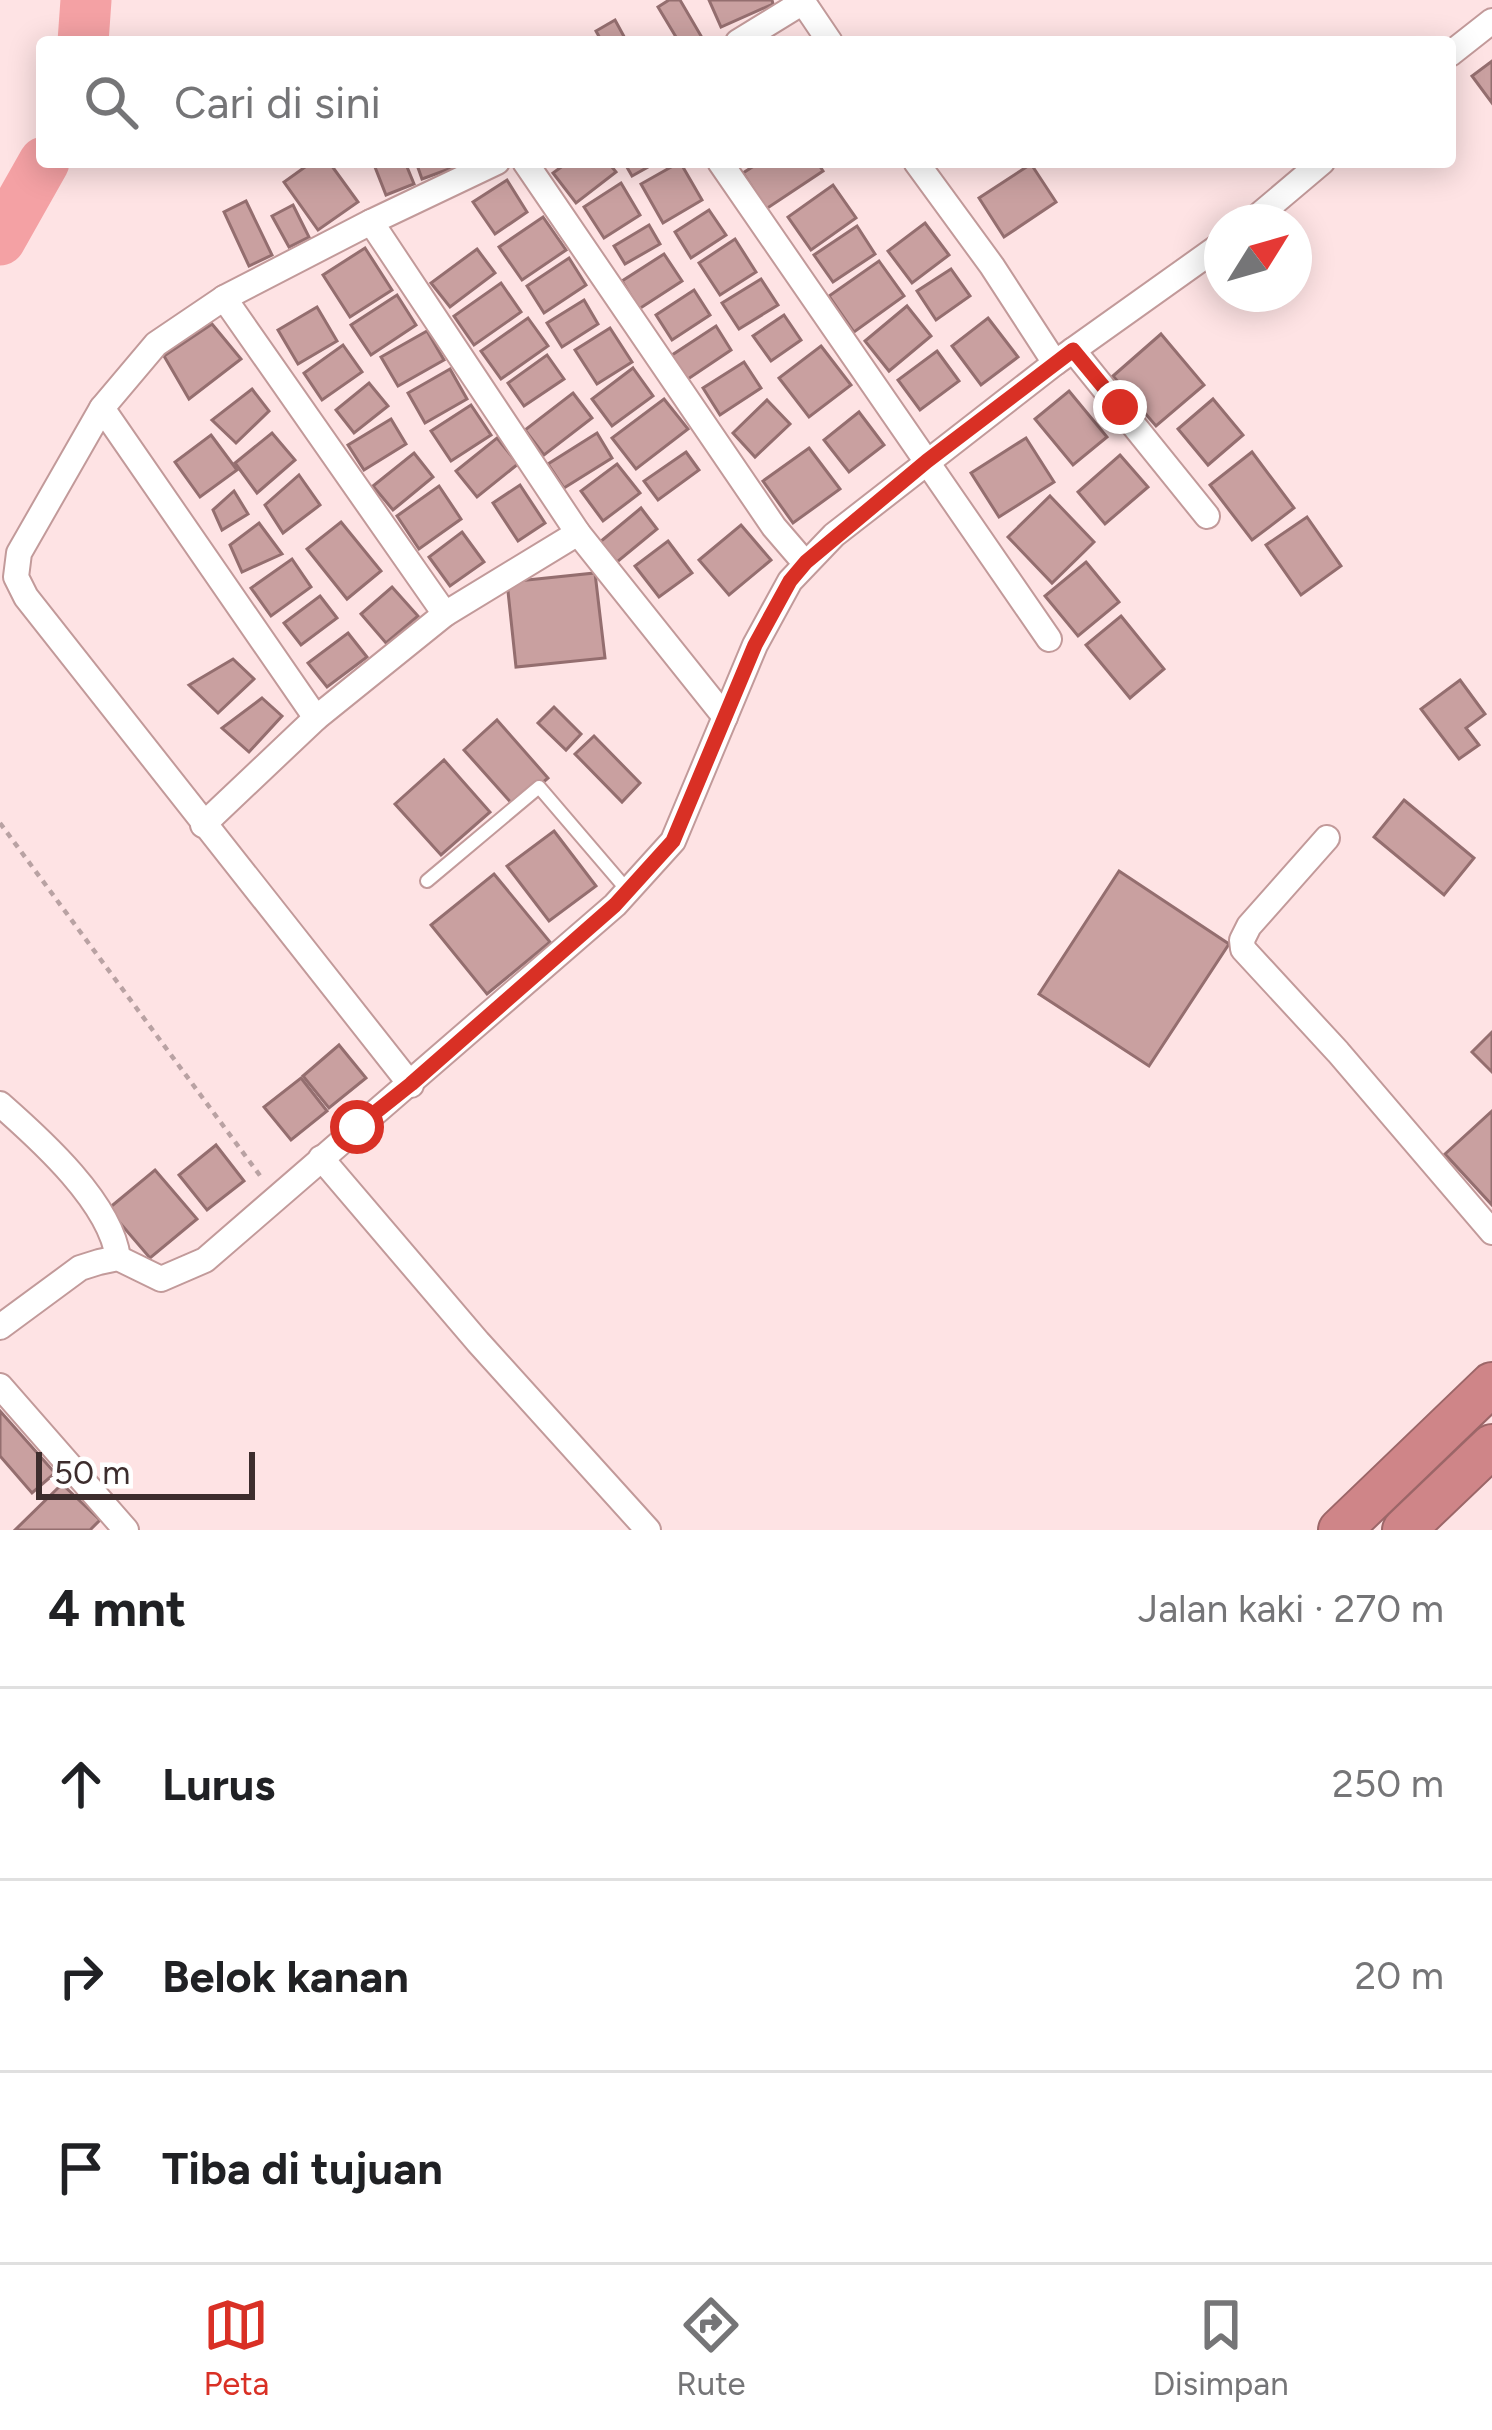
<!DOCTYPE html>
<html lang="id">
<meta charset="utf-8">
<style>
:root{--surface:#fff;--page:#f6f6f6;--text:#202124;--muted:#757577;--line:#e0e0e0;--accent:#d93025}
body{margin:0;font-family:Figtree,sans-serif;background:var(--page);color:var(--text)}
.compass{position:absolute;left:1204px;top:204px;width:108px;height:108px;border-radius:50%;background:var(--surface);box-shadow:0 6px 30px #0003;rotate:53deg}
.scale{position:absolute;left:36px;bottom:30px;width:219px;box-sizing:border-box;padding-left:12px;border:6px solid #3d2d2d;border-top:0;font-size:33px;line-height:42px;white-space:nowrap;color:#3d2d2d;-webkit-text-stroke:9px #fff;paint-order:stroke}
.stop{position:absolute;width:36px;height:36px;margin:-27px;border:9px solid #d93025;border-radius:50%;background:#fff}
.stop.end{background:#d93025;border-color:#fff;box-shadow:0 3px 12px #0008}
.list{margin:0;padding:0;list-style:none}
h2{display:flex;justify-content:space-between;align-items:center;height:156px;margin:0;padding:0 48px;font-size:51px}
h2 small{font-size:39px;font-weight:400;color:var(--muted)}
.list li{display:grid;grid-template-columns:78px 1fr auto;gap:36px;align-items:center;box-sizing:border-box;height:192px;padding:0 48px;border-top:3px solid var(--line)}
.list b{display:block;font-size:45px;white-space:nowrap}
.list em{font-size:39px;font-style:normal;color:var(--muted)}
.icon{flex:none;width:66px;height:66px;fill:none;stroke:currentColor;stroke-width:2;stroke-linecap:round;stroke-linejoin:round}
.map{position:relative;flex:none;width:1492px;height:1530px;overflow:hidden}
.search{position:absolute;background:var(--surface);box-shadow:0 6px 30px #0003;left:36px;right:36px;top:36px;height:132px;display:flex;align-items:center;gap:30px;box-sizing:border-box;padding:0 42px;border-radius:12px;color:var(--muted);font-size:45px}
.sheet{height:732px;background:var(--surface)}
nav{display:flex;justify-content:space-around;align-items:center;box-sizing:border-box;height:168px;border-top:3px solid var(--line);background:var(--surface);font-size:33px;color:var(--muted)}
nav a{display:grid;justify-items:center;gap:6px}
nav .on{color:var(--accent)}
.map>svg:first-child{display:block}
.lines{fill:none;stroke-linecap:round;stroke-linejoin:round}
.river{stroke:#f4a1a4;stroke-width:51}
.building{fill:#c9a0a0;stroke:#946e6f;stroke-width:3}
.lane-casing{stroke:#c29a9a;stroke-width:16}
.street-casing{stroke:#c29a9a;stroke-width:28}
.highway-casing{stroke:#9c6668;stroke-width:46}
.path{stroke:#b9a2a3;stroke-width:4.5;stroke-dasharray:6 6;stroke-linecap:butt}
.lane{stroke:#fff;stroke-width:12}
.street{stroke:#fff;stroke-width:24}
.highway{stroke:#cf8588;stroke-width:42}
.route{stroke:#d93025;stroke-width:15}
</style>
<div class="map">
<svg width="1492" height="1530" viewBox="0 0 1492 1530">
<rect width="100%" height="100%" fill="#fee3e4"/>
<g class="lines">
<g class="river">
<path d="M 83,42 L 86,0"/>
<path d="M 0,240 L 44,162"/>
</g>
</g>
<g class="building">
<path d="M 669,0 L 680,0 L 704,41 L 679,42 L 658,7 Z"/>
<path d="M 709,0 L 772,0 L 773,4 L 721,27 Z"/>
<path d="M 615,20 L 627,42 L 602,42 L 596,31 Z"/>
<path d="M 1492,61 L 1492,103 L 1472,76 Z"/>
<path d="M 312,162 L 329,162 L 358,202 L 318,230 L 284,182 Z"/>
<path d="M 373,162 L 405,162 L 414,184 L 386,195 Z"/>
<path d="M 416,162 L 468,162 L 422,179 Z"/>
<path d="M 568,162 L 608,162 L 616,172 L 576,203 L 553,173 Z"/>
<path d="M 624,162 L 657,162 L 632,176 Z"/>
<path d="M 680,162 L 702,200 L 663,223 L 641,184 Z"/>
<path d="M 760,162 L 817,162 L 823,171 L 766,209 L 743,173 Z"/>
<path d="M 1031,164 L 1056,202 L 1004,237 L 979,198 Z"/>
<path d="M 507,180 L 527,212 L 495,234 L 473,202 Z"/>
<path d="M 621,183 L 640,215 L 604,238 L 584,207 Z"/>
<path d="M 833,185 L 856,218 L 811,250 L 788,217 Z"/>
<path d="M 246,201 L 272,255 L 249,266 L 224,212 Z"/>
<path d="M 293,205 L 309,237 L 289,247 L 272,216 Z"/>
<path d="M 709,210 L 726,235 L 691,258 L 675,232 Z"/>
<path d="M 543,217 L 566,250 L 522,280 L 499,247 Z"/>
<path d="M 925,223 L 949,255 L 912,283 L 888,251 Z"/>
<path d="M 649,225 L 660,244 L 625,264 L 614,246 Z"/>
<path d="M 857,226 L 875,254 L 833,282 L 814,255 Z"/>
<path d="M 735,239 L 756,272 L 720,295 L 699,263 Z"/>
<path d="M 365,248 L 392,290 L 350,317 L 323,275 Z"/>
<path d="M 477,249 L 495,273 L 450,307 L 431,283 Z"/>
<path d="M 664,254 L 682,281 L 639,309 L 622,281 Z"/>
<path d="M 569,258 L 586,285 L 544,313 L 527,286 Z"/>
<path d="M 879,261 L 904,296 L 854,332 L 829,296 Z"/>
<path d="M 951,269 L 970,296 L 936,320 L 917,291 Z"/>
<path d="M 761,279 L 778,305 L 739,329 L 722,303 Z"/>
<path d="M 501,283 L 521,312 L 474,345 L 454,316 Z"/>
<path d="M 694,290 L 710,315 L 672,340 L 656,315 Z"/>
<path d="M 397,295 L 416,325 L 371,355 L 351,325 Z"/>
<path d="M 584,300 L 598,324 L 562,347 L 547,323 Z"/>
<path d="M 907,306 L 931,336 L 889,371 L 865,341 Z"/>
<path d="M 317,307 L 337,341 L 298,364 L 278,330 Z"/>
<path d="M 784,315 L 801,340 L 771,361 L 753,336 Z"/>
<path d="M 528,318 L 548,346 L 501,379 L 481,351 Z"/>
<path d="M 988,318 L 1018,357 L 981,385 L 952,346 Z"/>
<path d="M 212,324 L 241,359 L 189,399 L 164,356 Z"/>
<path d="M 716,326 L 731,350 L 685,381 L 669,357 Z"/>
<path d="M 610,328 L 632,362 L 597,384 L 575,350 Z"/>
<path d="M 427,331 L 444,360 L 398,386 L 381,357 Z"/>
<path d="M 1161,334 L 1204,385 L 1156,426 L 1113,376 Z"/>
<path d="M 343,345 L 362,372 L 322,400 L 304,373 Z"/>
<path d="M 821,346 L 851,385 L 809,417 L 779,378 Z"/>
<path d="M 937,351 L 959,381 L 920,410 L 898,380 Z"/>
<path d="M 547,355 L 564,379 L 524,406 L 508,383 Z"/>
<path d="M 744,362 L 761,388 L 720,415 L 703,388 Z"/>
<path d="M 633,368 L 653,396 L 612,426 L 592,399 Z"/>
<path d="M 450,369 L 467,399 L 425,423 L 408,393 Z"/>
<path d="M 369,383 L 388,406 L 354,433 L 336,410 Z"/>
<path d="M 252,389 L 269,411 L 236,443 L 212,420 Z"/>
<path d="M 1069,391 L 1107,437 L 1073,465 L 1035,419 Z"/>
<path d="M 573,393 L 592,418 L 544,455 L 525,430 Z"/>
<path d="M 664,399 L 688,429 L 636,469 L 612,438 Z"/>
<path d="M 1213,399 L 1243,435 L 1208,465 L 1178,429 Z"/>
<path d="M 767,400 L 790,424 L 755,457 L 733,433 Z"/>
<path d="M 471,405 L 491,435 L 451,461 L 431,431 Z"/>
<path d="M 859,412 L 884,445 L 849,472 L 824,440 Z"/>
<path d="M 391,419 L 406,444 L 364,470 L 348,445 Z"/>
<path d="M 272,433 L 295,460 L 257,493 L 235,463 Z"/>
<path d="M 597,433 L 612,458 L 564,488 L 548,464 Z"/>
<path d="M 211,435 L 237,470 L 200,497 L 175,462 Z"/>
<path d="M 497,438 L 518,464 L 477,497 L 456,471 Z"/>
<path d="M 1026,438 L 1054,482 L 999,517 L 971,473 Z"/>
<path d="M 809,448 L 840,489 L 793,523 L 763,481 Z"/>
<path d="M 686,452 L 699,470 L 658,500 L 644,481 Z"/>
<path d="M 1252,452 L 1294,508 L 1252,540 L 1210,485 Z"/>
<path d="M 414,453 L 433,477 L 393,510 L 373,486 Z"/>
<path d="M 1120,455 L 1148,487 L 1105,524 L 1078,492 Z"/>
<path d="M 617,464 L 640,493 L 603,521 L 581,491 Z"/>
<path d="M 299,475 L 320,505 L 283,533 L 265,505 Z"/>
<path d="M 520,485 L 545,523 L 518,541 L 493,503 Z"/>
<path d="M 439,486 L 461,519 L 419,549 L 397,516 Z"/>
<path d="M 234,491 L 248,514 L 222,530 L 213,510 Z"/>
<path d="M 1050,496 L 1094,542 L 1052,583 L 1008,537 Z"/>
<path d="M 641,508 L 657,529 L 617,562 L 600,542 Z"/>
<path d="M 1307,517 L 1341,566 L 1301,595 L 1266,545 Z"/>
<path d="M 341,522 L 381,571 L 347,599 L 307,549 Z"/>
<path d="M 259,523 L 282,554 L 242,572 L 230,545 Z"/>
<path d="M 741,525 L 771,560 L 729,595 L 699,560 Z"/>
<path d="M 462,532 L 484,562 L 450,586 L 429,557 Z"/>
<path d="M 668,541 L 692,573 L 659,597 L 635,566 Z"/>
<path d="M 292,559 L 311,587 L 271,616 L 251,588 Z"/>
<path d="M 1086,562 L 1119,602 L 1078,636 L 1045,596 Z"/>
<path d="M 595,573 L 605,658 L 516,667 L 507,582 Z"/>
<path d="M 392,587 L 418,616 L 386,643 L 361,614 Z"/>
<path d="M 320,596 L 337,618 L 301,645 L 284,623 Z"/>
<path d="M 1121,616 L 1164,669 L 1130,698 L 1086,645 Z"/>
<path d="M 348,633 L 367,657 L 327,687 L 308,663 Z"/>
<path d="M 233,659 L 254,679 L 218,713 L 189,685 Z"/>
<path d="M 1460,680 L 1485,714 L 1466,728 L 1479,745 L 1459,759 L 1421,709 Z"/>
<path d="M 262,698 L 282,716 L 249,752 L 222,728 Z"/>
<path d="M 554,707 L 581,734 L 566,750 L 538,723 Z"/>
<path d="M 497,720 L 548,778 L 515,807 L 464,750 Z"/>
<path d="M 594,736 L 640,783 L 622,802 L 575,754 Z"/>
<path d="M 444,760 L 490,812 L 441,855 L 395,804 Z"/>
<path d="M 1404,800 L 1474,858 L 1444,895 L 1374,837 Z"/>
<path d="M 554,831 L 596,886 L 549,921 L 507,866 Z"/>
<path d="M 1119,871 L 1229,944 L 1149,1066 L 1039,994 Z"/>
<path d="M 494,874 L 550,942 L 487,994 L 431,925 Z"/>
<path d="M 1492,1032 L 1492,1072 L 1472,1052 Z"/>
<path d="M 339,1045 L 366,1078 L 329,1108 L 303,1076 Z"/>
<path d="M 301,1078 L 327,1111 L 291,1140 L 264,1107 Z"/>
<path d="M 1492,1111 L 1492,1205 L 1445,1154 Z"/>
<path d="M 216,1145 L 244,1181 L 207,1210 L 179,1175 Z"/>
<path d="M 155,1170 L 197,1219 L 150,1258 L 108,1209 Z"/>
<path d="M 0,1411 L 55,1473 L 32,1493 L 0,1456 Z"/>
<path d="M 62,1484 L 100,1520 L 90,1530 L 15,1530 Z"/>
</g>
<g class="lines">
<defs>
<path id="lane" d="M 427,881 L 539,787 L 628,891"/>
<g id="street">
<path d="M 738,42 L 803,2 L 830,42"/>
<path d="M 1450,54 L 1492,21"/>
<path d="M 497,162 L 371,222 L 578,533 L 725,717"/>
<path d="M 525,162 L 774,527 L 805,563"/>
<path d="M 720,162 L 1049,639"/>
<path d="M 916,162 L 992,266 L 1055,363"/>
<path d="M 371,222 L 224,298 L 445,614 L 578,533"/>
<path d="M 1251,222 L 1322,162"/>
<path d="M 224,298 L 156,344 L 102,408 L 316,718 L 445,614"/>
<path d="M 1073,350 L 1207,516"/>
<path d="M 102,408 L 19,553 L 16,577 L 26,597 L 411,1085"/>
<path d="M 203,825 L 316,718"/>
<path d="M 1327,838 L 1249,926 L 1242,940 L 1243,949 L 1338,1052 L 1492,1232"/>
<path d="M 0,1104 C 41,1140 111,1203 118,1258"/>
<path d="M 321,1158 L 478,1342 L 648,1530"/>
<path d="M 0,1327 L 80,1268 L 99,1262 L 118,1258 L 161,1279 L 205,1260 L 615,905 L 673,841 L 755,645 L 790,581 L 834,535 L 1055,363 L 1222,244"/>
<path d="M 0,1386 L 126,1530"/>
</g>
<g id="highway">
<path d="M 1340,1530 L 1492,1384"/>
<path d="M 1404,1530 L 1492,1446"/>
</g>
</defs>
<use href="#lane" class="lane-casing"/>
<use href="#street" class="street-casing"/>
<use href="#highway" class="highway-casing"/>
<path class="path" d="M 0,823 L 261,1177"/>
<use href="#lane" class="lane"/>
<use href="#street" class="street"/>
<use href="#highway" class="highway"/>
</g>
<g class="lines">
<path class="route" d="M 357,1127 L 411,1084 L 615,905 L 673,841 L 755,645 L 790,581 L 806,562 L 927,461 L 1073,350 L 1120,407"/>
</g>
</svg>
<svg class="compass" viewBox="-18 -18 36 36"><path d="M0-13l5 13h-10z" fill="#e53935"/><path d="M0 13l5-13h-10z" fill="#757577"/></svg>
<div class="scale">50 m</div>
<div class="stop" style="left:357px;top:1127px"></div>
<div class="stop end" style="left:1120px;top:407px"></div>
<div class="search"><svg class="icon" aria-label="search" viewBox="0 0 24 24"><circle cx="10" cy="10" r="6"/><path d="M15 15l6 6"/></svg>Cari di sini</div>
</div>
<section class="sheet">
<h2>4 mnt<small>Jalan kaki · 270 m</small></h2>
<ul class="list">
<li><svg class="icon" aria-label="ahead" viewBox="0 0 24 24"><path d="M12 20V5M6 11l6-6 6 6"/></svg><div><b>Lurus</b></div><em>250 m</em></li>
<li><svg class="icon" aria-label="right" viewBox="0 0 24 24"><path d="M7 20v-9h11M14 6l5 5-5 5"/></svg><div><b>Belok kanan</b></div><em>20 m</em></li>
<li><svg class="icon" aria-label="arrive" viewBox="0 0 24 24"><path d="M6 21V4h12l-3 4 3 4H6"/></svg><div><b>Tiba di tujuan</b></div></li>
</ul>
</section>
<nav>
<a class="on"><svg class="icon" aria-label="map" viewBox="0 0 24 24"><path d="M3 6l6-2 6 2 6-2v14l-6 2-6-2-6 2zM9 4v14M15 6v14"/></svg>Peta</a>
<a><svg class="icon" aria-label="directions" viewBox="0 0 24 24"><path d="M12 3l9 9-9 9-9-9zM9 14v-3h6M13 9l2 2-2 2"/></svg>Rute</a>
<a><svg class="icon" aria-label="saved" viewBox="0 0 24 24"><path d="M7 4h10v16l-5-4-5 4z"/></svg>Disimpan</a>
</nav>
